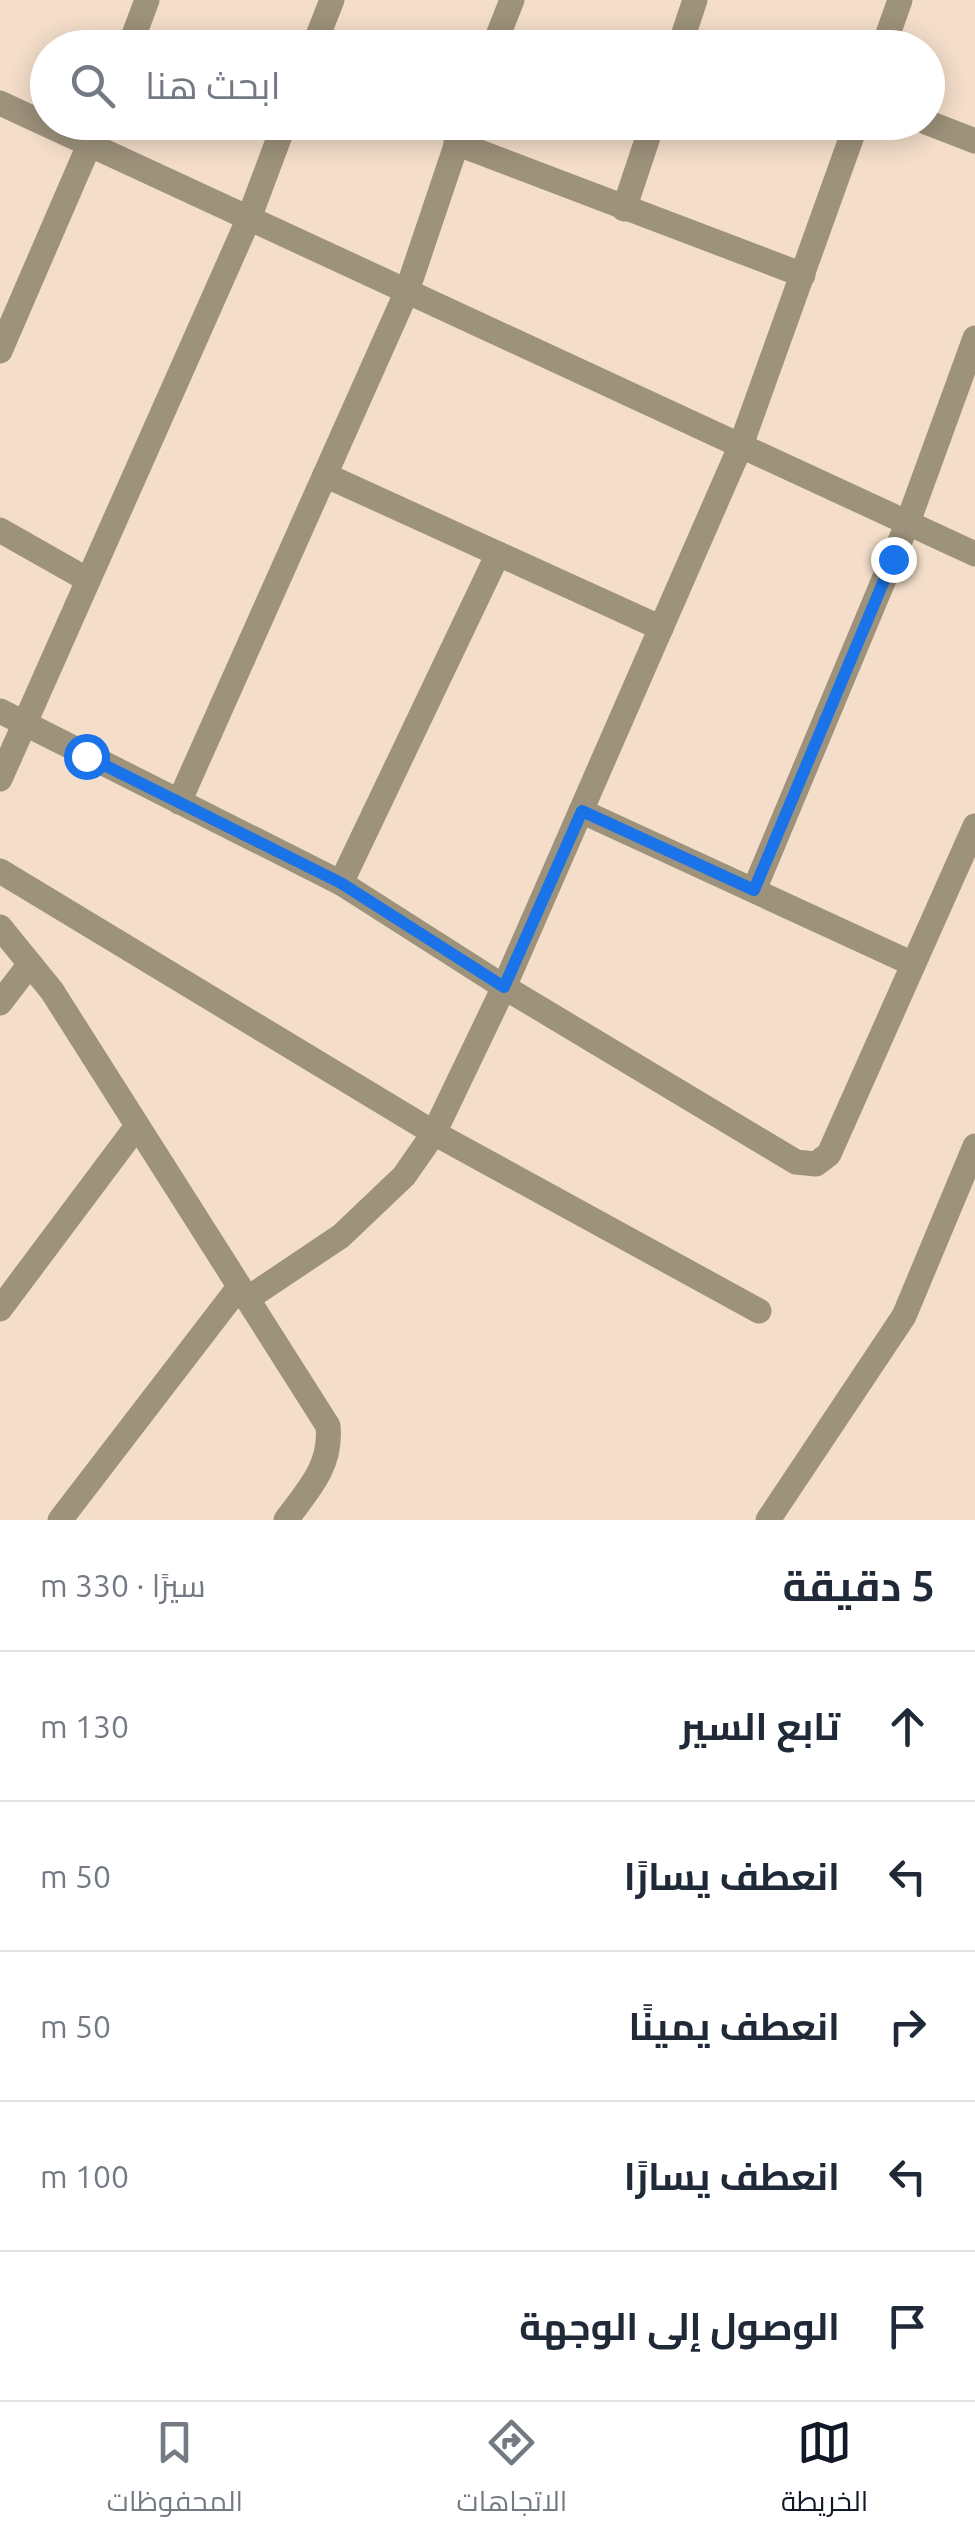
<!DOCTYPE html>
<html lang="ar">
<meta charset="utf-8">
<style>
:root{--surface:#fff;--page:#f6f6f7;--text:#1f2937;--muted:#747a83;--line:#e0e1e3;--accent:#111827}
body{margin:0;font-family:Ubuntu,Cairo,sans-serif;background:var(--page);color:var(--text);direction:rtl}
.stop{position:absolute;width:30px;height:30px;margin:-22px;border:8px solid #1a73e8;border-radius:50%;background:#fff}
.stop.end{background:#1a73e8;border-color:#fff;box-shadow:0 2px 10px #0008}
.list{margin:0;padding:0;list-style:none}
h2{display:flex;justify-content:space-between;align-items:center;height:130px;margin:0;padding:0 40px;font-size:42px}
h2 small{font-size:32px;font-weight:400;color:var(--muted)}
.list li{display:grid;grid-template-columns:65px 1fr auto;gap:30px;align-items:center;box-sizing:border-box;height:150px;padding:0 40px;border-top:2px solid var(--line)}
.list b{display:block;font-size:38px;white-space:nowrap}
.list em{font-size:32px;font-style:normal;color:var(--muted)}
.icon{flex:none;width:55px;height:55px;fill:none;stroke:currentColor;stroke-width:2;stroke-linecap:round;stroke-linejoin:round}
.map{position:relative;flex:none;width:975px;height:1520px;overflow:hidden;direction:ltr}
.search{position:absolute;background:var(--surface);box-shadow:0 5px 25px #0003;left:30px;right:30px;top:30px;height:110px;display:flex;align-items:center;gap:25px;box-sizing:border-box;padding:0 35px;border-radius:55px;color:var(--muted);font-size:38px}
.sheet{height:880px;background:var(--surface)}
nav{display:flex;justify-content:space-around;align-items:center;box-sizing:border-box;height:140px;border-top:2px solid var(--line);background:var(--surface);font-size:28px;color:var(--muted)}
nav a{display:grid;justify-items:center;gap:5px}
nav .on{color:var(--accent)}
.map>svg:first-child{display:block}
.lines{fill:none;stroke-linecap:round;stroke-linejoin:round}
.minor{stroke:#9d927b;stroke-width:25}
.route{stroke:#1a73e8;stroke-width:12}
</style>
<div class="map">
<svg width="975" height="1520" viewBox="0 0 975 1520">
<rect width="100%" height="100%" fill="#f4deca"/>
<g class="lines">
<g class="minor">
<path d="M 129,48 L 147,0"/>
<path d="M 313,48 L 332,0"/>
<path d="M 493,48 L 512,0"/>
<path d="M 679,48 L 695,0"/>
<path d="M 883,48 L 900,0"/>
<path d="M 0,103 L 975,554"/>
<path d="M 926,122 L 975,141"/>
<path d="M 456,143 L 803,275"/>
<path d="M 624,209 L 653,122"/>
<path d="M 0,351 L 99,122"/>
<path d="M 325,475 L 661,628"/>
<path d="M 0,530 L 88,580"/>
<path d="M 0,711 L 341,883 L 504,987 L 796,1162 L 816,1164 L 829,1154 L 975,826"/>
<path d="M 0,779 L 249,218 L 285,122"/>
<path d="M 179,802 L 407,291 L 464,122"/>
<path d="M 581,811 L 913,964"/>
<path d="M 0,871 L 434,1133 L 759,1311"/>
<path d="M 341,883 L 498,554"/>
<path d="M 754,890 L 908,522 L 975,338"/>
<path d="M 0,927 L 52,991 L 328,1426 C 332,1466 308,1490 286,1520"/>
<path d="M 0,1003 L 30,964"/>
<path d="M 247,1299 L 341,1236 L 404,1176 L 434,1133 L 504,987 L 741,445 L 857,122"/>
<path d="M 0,1309 L 137,1126"/>
<path d="M 60,1520 L 239,1287"/>
<path d="M 768,1520 L 904,1316 L 975,1146"/>
</g>
</g>
<g class="lines">
<path class="route" d="M 86,756 L 341,883 L 504,987 L 582,811 L 754,890 L 893,559"/>
</g>
</svg>
<div class="stop" style="left:86px;top:756px"></div>
<div class="stop end" style="left:893px;top:559px"></div>
<div class="search"><svg class="icon" aria-label="search" viewBox="0 0 24 24"><circle cx="10" cy="10" r="6"/><path d="M15 15l6 6"/></svg>ابحث هنا</div>
</div>
<section class="sheet">
<h2>5 دقيقة<small>سيرًا · 330 m</small></h2>
<ul class="list">
<li><svg class="icon" aria-label="ahead" viewBox="0 0 24 24"><path d="M12 20V5M6 11l6-6 6 6"/></svg><div><b>تابع السير</b></div><em>130 m</em></li>
<li><svg class="icon" aria-label="left" viewBox="0 0 24 24"><path d="M17 20v-9H6M10 6l-5 5 5 5"/></svg><div><b>انعطف يسارًا</b></div><em>50 m</em></li>
<li><svg class="icon" aria-label="right" viewBox="0 0 24 24"><path d="M7 20v-9h11M14 6l5 5-5 5"/></svg><div><b>انعطف يمينًا</b></div><em>50 m</em></li>
<li><svg class="icon" aria-label="left" viewBox="0 0 24 24"><path d="M17 20v-9H6M10 6l-5 5 5 5"/></svg><div><b>انعطف يسارًا</b></div><em>100 m</em></li>
<li><svg class="icon" aria-label="arrive" viewBox="0 0 24 24"><path d="M6 21V4h12l-3 4 3 4H6"/></svg><div><b>الوصول إلى الوجهة</b></div></li>
</ul>
</section>
<nav>
<a class="on"><svg class="icon" aria-label="map" viewBox="0 0 24 24"><path d="M3 6l6-2 6 2 6-2v14l-6 2-6-2-6 2zM9 4v14M15 6v14"/></svg>الخريطة</a>
<a><svg class="icon" aria-label="directions" viewBox="0 0 24 24"><path d="M12 3l9 9-9 9-9-9zM9 14v-3h6M13 9l2 2-2 2"/></svg>الاتجاهات</a>
<a><svg class="icon" aria-label="saved" viewBox="0 0 24 24"><path d="M7 4h10v16l-5-4-5 4z"/></svg>المحفوظات</a>
</nav>
